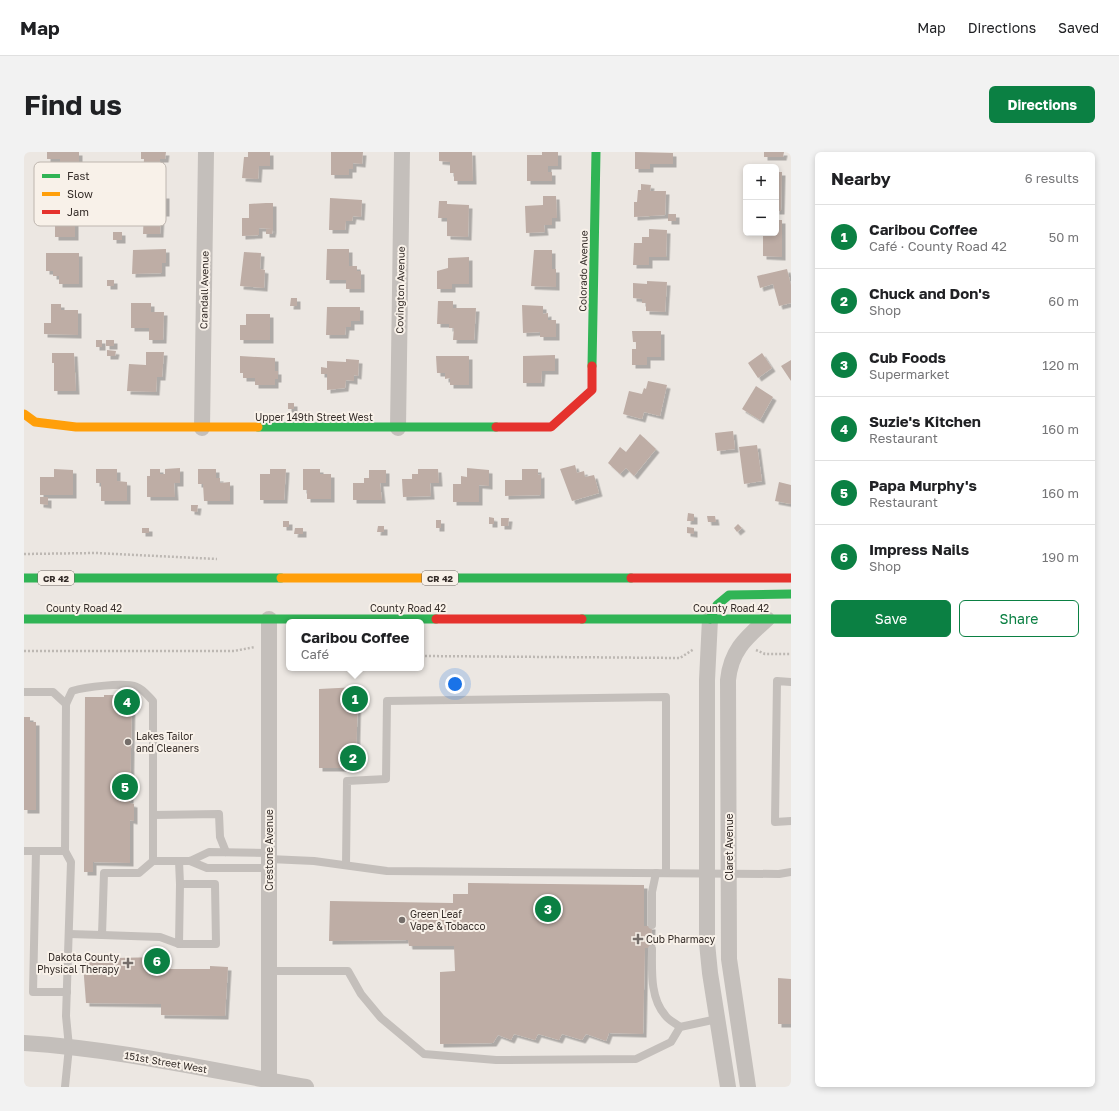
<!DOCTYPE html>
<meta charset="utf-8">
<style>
:root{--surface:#fff;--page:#f2f2f2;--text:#202124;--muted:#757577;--line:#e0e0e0;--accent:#0b8043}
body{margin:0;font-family:"Golos Text",sans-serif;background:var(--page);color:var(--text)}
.controls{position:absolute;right:12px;top:12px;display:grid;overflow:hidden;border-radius:6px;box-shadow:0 2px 6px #0003}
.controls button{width:36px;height:36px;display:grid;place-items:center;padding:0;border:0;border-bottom:1px solid var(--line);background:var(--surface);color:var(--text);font:20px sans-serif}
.you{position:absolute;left:431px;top:532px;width:14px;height:14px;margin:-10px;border:3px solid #fff;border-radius:50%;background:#1a73e8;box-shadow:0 0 0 6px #1a73e833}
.badge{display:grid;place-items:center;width:26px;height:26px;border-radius:50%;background:var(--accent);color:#fff;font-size:13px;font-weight:700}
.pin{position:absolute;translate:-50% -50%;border:2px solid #fff;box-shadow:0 1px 4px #0006}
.popup{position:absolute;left:262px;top:467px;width:138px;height:52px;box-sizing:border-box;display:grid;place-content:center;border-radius:6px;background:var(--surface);filter:drop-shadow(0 1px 3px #0005);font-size:13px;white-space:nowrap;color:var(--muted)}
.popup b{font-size:15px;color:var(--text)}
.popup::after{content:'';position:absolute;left:50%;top:100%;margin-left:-8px;border:8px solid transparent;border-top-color:var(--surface)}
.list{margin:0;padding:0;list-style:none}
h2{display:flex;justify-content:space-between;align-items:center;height:52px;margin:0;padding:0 16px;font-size:17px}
h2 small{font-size:13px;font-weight:400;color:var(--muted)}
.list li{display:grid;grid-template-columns:26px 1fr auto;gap:12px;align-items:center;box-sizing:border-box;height:64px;padding:0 16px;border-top:1px solid var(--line)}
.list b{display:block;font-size:15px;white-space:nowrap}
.list p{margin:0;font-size:13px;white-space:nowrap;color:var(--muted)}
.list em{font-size:13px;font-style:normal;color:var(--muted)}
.actions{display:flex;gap:8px;padding:12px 16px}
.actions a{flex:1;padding:9px 0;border:1px solid var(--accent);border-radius:6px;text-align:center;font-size:14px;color:var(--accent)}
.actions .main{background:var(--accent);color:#fff}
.map{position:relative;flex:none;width:767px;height:935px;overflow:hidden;border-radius:6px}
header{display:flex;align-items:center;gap:24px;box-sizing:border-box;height:56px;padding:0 20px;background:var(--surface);border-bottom:1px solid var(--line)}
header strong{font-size:19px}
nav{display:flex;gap:22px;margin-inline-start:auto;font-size:14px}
.intro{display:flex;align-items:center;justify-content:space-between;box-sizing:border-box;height:96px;padding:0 24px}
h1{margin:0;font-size:28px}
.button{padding:10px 18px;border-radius:6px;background:var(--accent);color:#fff;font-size:14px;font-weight:700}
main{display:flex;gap:24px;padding:0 24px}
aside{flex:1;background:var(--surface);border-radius:6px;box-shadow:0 2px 6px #0003}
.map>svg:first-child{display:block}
.building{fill:#beada5;filter:url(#shadow)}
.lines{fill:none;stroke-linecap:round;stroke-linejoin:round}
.path{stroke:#bdb8b3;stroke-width:2.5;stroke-dasharray:2 2;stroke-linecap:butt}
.lane{stroke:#c4bfbb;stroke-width:8}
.street{stroke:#c4bfbb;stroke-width:16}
.fast{stroke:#30b455;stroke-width:9}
.slow{stroke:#ff9f0a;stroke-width:9}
.jam{stroke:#e5322d;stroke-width:9}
.poi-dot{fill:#756e6a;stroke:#f8f1e9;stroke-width:1.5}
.labels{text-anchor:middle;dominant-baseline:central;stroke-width:4;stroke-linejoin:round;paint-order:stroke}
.shield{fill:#f8f1e9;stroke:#706863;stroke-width:1}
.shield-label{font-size:9px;font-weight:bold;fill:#352d29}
.street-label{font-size:10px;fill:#352d29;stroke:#f8f1e9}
.poi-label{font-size:10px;fill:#352d29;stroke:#f8f1e9;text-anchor:start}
.key{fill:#f8f1e9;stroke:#beb6af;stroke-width:1}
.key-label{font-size:11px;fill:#352d29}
</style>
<header>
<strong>Map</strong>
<nav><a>Map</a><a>Directions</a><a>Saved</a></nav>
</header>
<div class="intro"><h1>Find us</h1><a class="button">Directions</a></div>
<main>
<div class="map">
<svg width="767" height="935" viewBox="0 0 767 935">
<defs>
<filter id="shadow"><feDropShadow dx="3.5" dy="3.5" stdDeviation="0" flood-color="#0004"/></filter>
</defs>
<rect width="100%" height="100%" fill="#ece7e2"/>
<g class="building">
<path d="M 23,0 L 55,0 L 55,27 L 36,27 L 36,7 L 23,7 Z"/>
<path d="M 117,0 L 142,0 L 141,7 L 136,7 L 136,25 L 119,25 L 120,7 L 117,7 Z"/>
<path d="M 224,0 L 246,0 L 246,14 L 235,14 L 234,27 L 218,26 L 220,5 L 224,5 Z"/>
<path d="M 307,0 L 339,0 L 338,12 L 329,11 L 329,17 L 325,17 L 325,23 L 307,23 Z"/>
<path d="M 415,0 L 448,0 L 449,29 L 430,29 L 430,21 L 426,21 L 426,10 L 415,9 Z"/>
<path d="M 518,0 L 534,0 L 534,14 L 524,14 L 524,20 L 528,20 L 528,29 L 503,29 L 503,3 L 518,3 Z"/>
<path d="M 611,0 L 649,1 L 649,12 L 626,12 L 626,17 L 611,17 Z"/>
<path d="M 740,0 L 760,0 L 759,5 L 740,5 Z"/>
<path d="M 752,20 L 758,20 L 757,59 L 752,59 Z"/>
<path d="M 617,32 L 627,33 L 626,39 L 642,39 L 641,63 L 610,65 L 610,50 L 613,50 L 614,38 L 617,38 Z"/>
<path d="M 115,43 L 142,43 L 142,61 L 137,61 L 136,82 L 119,82 L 120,60 L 115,60 Z"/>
<path d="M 519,44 L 532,44 L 533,66 L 528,66 L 528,73 L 520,73 L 521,80 L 502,81 L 501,54 L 519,53 Z"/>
<path d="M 306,46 L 338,48 L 337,65 L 329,64 L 328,69 L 322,69 L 321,78 L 305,78 Z"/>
<path d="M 31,49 L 35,49 L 35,51 L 51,51 L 51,85 L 31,85 L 31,69 L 22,69 L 22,57 L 25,57 L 25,50 L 31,50 Z"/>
<path d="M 415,49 L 423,49 L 423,52 L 445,53 L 444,85 L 423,84 L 423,66 L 414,66 Z"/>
<path d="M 242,51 L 249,51 L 249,77 L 235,76 L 235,83 L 218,84 L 218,66 L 225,66 L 225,52 Z"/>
<rect x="644" y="62" width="8" height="7"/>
<path d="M 752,68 L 758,68 L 758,105 L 739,104 L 739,81 L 752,81 Z"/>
<path d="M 242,77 L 249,77 L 248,82 L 242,82 Z"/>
<path d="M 625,77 L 643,78 L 642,105 L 625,105 L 625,113 L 609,113 L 610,91 L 618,91 L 618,85 L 625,85 Z"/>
<rect x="89" y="80" width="9" height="8"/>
<path d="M 142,97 L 142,111 L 138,111 L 138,121 L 108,122 L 109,98 Z"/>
<path d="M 303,97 L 325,97 L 325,114 L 333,114 L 333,119 L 337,119 L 337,137 L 322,137 L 322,128 L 302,128 Z"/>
<path d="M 510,98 L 528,98 L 528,117 L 532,117 L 532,135 L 507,134 Z"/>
<path d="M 220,100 L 237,101 L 236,117 L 241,118 L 240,136 L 216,134 Z"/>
<path d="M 22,101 L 55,101 L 55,132 L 35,132 L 35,124 L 29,124 L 29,119 L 22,119 Z"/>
<path d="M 445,105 L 445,132 L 428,132 L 428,137 L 413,137 L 413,119 L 424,116 L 424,106 Z"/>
<path d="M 763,117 L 767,133 L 767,151 L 755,154 L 749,132 L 736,136 L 733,124 Z"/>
<rect x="83" y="128" width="7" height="6"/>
<path d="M 623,129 L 643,130 L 641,160 L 622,159 L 622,151 L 618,151 L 618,147 L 609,146 L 609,131 L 623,132 Z"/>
<path d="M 267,146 L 273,146 L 273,154 L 266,154 Z"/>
<path d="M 414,149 L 429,149 L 429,156 L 452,156 L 450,188 L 429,188 L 430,176 L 425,176 L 425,172 L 413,172 Z"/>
<path d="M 107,151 L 127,151 L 127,160 L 140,160 L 139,188 L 125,188 L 125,176 L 107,176 Z"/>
<path d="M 27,152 L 37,152 L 37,158 L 54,158 L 54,183 L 20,182 L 20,171 L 27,171 Z"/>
<path d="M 498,153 L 519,154 L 519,162 L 524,161 L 524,168 L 532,168 L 532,185 L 516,185 L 516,180 L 499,181 Z"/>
<path d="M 303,155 L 336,155 L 336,169 L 327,169 L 327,175 L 322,175 L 321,183 L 302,183 Z"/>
<path d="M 222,162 L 246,162 L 246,188 L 216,188 L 216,173 L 222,173 Z"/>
<path d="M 608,179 L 637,179 L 637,205 L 623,205 L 623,213 L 608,213 L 608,197 L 612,197 L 612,190 L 609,190 Z"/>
<rect x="72" y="188" width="6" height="7"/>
<rect x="82" y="188" width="8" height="6"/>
<path d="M 83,198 L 92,199 L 91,204 L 83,204 Z"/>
<path d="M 122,200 L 140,200 L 138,225 L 133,225 L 132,240 L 103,239 L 105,212 L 122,213 Z"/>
<path d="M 28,201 L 50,201 L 52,239 L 30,239 L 30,211 L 28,211 Z"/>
<path d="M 738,201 L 748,216 L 734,226 L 724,211 Z"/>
<path d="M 531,203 L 531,219 L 518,219 L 517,231 L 499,231 L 499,204 Z"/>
<path d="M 216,204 L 251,206 L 251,219 L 254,219 L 254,227 L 251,227 L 251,233 L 231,233 L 231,226 L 219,226 L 219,221 L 216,221 Z"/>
<path d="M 412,204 L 445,204 L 445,233 L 426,233 L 426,226 L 421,227 L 421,221 L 413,221 Z"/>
<path d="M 322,207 L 335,208 L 334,224 L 330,223 L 330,229 L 322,228 L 321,236 L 303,238 L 303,222 L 297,222 L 297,215 L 303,216 L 303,209 L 322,210 Z"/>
<path d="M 767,208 L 767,229 L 757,214 Z"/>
<path d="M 624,229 L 643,233 L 636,264 L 620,260 L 618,267 L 599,262 L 605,239 L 618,242 L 620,236 L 622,237 Z"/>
<path d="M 732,234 L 749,245 L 736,268 L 718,257 Z"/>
<rect x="264" y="251" width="6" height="6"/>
<path d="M 709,279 L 711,297 L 693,299 L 691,281 Z"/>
<path d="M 616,282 L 632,297 L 610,324 L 602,316 L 596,322 L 584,311 L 596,295 L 602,300 Z"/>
<path d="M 733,293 L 738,329 L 720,332 L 715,295 Z"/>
<path d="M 551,313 L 553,321 L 560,319 L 561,325 L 570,323 L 575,341 L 548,349 L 536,317 Z"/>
<path d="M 156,316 L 156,331 L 150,331 L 151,345 L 123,345 L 123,324 L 126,324 L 126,317 L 136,317 L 136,322 L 141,322 L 141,317 Z"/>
<path d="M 443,316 L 465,318 L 465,334 L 455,333 L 455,350 L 429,350 L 429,332 L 437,332 L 437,324 L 443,325 Z"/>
<path d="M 30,317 L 49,318 L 49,343 L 16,343 L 16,325 L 30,325 Z"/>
<path d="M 72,317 L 93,317 L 93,329 L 103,330 L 103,349 L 77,349 L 77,331 L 72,331 Z"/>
<path d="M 174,317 L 192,317 L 192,326 L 196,326 L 196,331 L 206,330 L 206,349 L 180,349 L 179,332 L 174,332 Z"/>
<path d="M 246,317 L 262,317 L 260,348 L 236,348 L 236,322 L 246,322 Z"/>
<path d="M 279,317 L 296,317 L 296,322 L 307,322 L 307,347 L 283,347 L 283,338 L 279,338 Z"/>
<path d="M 394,317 L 414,317 L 415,331 L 406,331 L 407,344 L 379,345 L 378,327 L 388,327 L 388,322 L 394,322 Z"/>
<path d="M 498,317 L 514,317 L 514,323 L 517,322 L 517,343 L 481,344 L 481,328 L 498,328 Z"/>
<path d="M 345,318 L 362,318 L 362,331 L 356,331 L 358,348 L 329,348 L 329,331 L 340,331 L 340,326 L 345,326 Z"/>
<path d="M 755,330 L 767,333 L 767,352 L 751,349 Z"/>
<path d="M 16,345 L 24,345 L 24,353 L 16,352 Z"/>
<path d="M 167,353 L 174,353 L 173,360 L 167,359 Z"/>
<path d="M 664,361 L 670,362 L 670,369 L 663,369 Z"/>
<path d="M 683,364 L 691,364 L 692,370 L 684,370 Z"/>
<path d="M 465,365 L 470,366 L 470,372 L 465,372 Z"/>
<path d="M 477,366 L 485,366 L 484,374 L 477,374 Z"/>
<rect x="412" y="368" width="5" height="8"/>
<rect x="259" y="369" width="6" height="6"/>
<path d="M 714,372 L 718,376 L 713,380 L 710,376 Z"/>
<path d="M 354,374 L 360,374 L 360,380 L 353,380 Z"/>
<path d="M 663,375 L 670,376 L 670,382 L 663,381 Z"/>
<rect x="118" y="376" width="7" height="5"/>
<path d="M 271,376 L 279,376 L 279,382 L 270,382 Z"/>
<path d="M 334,535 L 332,616 L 295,616 L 295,537 Z"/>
<path d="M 80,543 L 108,543 L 106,651 L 110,652 L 110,669 L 106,668 L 106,711 L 69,710 L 69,720 L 60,720 L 61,545 L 80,545 Z"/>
<path d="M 0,565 L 6,565 L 6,570 L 12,570 L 12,658 L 0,658 Z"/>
<path d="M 444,731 L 620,733 L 620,774 L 628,774 L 627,796 L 621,796 L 619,882 L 585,881 L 582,889 L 562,882 L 558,888 L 538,882 L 535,888 L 514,882 L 511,888 L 490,882 L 487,888 L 474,883 L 469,891 L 416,892 L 416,820 L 431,819 L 430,794 L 385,794 L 384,788 L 305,789 L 306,749 L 429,751 L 429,742 L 444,742 Z"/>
<path d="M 71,804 L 89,804 L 89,806 L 139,805 L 139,817 L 186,817 L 186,814 L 204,815 L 201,864 L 137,863 L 137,852 L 62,851 L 59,812 L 61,812 L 61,806 L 71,806 Z"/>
<path d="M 754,826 L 767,827 L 767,872 L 754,872 Z"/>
</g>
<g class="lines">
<g class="path">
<path d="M 0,402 L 72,401 L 193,407"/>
<path d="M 732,498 L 741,502 L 767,502"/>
<path d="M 0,499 L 210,499 L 231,495"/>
<path d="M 397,504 L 656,506 L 670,497"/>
</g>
<g class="lane">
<path d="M 767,530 L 753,529 L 751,670 L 767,669"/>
<path d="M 0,540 L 29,540 L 42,552"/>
<path d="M 129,663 L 195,662 L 196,685 L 202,700"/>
<path d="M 0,699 L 41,699 L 42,552 L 48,539 C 61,535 100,530 113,535 C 119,537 124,544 129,549 L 129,709 L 166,709 L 185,700 L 244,701"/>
<path d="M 12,699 L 9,840 L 43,840"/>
<path d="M 245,707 L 290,709 L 363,719 L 755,722 L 767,720"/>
<path d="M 166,709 L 183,716 L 244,716"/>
<path d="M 322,713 L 323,629 L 362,627 L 363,549 L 642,545 L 642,721"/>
<path d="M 628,773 L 628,740 L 632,721"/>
<path d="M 45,782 L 78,783 L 80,721 L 115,721 L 129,709"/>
<path d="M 78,783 L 136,785 L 155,792 L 192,792 L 191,732 L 156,732 L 155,709"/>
<path d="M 155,792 L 156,732"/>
<path d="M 628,797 C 628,819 626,846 641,863 C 644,868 651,871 656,875"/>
<path d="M 245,819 L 324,819 L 337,842 L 357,866 L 400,902 L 472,908 L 612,907 L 647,890 L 656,875 L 693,867"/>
<path d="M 41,935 L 45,895 L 42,864 L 47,710 L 41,699"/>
</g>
<g class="street">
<path d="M 178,276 L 182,0"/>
<path d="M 374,276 L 378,0"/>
<path d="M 686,467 L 683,528 L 683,791 L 686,821 L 704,935"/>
<path d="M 0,891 C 95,897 189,919 282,935"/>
<path d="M 245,929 L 245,467"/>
<path d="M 724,935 L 705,807 L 704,528 C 707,498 722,486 743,467"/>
</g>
<g class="fast">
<path d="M 568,214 L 572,0"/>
<path d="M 234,275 L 472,275"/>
<path d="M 0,426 L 257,426"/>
<path d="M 408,426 L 607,426"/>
<path d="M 0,467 L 412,467"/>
<path d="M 558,467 L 767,467"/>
<path d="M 686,467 L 693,453 L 705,443 L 767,442"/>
</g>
<g class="slow">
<path d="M 0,262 L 11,270 L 52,275 L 234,275"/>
<path d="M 257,426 L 408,426"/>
</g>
<g class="jam">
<path d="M 472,275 L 527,275 L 568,238 L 568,214"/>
<path d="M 607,426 L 767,426"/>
<path d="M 412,467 L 558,467"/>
</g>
</g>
<g class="poi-dot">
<circle cx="104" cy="590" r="4"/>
<circle cx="378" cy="768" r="4"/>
<path d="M612 781h4v4h4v4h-4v4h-4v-4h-4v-4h4z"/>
<path d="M102 805h4v4h4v4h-4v4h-4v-4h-4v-4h4z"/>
</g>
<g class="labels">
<g class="shield">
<rect x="14" y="419" width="36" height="14" rx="3"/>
<rect x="398" y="419" width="36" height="14" rx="3"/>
</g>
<g class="shield-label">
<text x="32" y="426">CR 42</text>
<text x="416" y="426">CR 42</text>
</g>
<g class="street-label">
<text transform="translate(559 119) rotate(-89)">Colorado Avenue</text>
<text transform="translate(180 138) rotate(-89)">Crandall Avenue</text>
<text transform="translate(376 138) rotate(-89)">Covington Avenue</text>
<text x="290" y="265">Upper 149th Street West</text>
<text x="60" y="456">County Road 42</text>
<text x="384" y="456">County Road 42</text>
<text x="707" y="456">County Road 42</text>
<text transform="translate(705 695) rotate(-90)">Claret Avenue</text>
<text transform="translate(245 698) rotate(-90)">Crestone Avenue</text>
<text transform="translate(142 910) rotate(10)">151st Street West</text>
</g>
<g class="poi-label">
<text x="112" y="584">Lakes Tailor<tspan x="112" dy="12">and Cleaners</tspan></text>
<text x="386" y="762">Green Leaf<tspan x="386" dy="12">Vape &amp; Tobacco</tspan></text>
<text x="622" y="787">Cub Pharmacy</text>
<text x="95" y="805" text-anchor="end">Dakota County<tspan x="95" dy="12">Physical Therapy</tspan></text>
</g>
</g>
<rect x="10" y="10" width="132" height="64" rx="6" class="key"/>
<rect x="18" y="22" width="18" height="4" fill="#30b455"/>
<rect x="18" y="40" width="18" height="4" fill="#ff9f0a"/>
<rect x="18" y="58" width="18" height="4" fill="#e5322d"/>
<g class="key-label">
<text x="43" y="28">Fast</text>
<text x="43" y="46">Slow</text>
<text x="43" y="64">Jam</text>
</g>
</svg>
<div class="controls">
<button>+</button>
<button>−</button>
</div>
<div class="you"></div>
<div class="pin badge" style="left:331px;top:547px">1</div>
<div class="popup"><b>Caribou Coffee</b>Café</div>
<div class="pin badge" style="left:329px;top:606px">2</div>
<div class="pin badge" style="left:524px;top:757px">3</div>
<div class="pin badge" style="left:103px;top:550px">4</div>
<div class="pin badge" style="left:101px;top:635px">5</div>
<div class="pin badge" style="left:133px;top:809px">6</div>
</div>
<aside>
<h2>Nearby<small>6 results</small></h2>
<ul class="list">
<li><span class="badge">1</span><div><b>Caribou Coffee</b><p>Café · County Road 42</p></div><em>50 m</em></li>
<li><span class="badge">2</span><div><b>Chuck and Don's</b><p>Shop</p></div><em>60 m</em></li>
<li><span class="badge">3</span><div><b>Cub Foods</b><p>Supermarket</p></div><em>120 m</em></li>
<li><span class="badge">4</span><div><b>Suzie's Kitchen</b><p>Restaurant</p></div><em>160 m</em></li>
<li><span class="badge">5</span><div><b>Papa Murphy's</b><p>Restaurant</p></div><em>160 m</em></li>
<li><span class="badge">6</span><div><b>Impress Nails</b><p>Shop</p></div><em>190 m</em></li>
</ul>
<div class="actions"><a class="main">Save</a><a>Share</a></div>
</aside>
</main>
